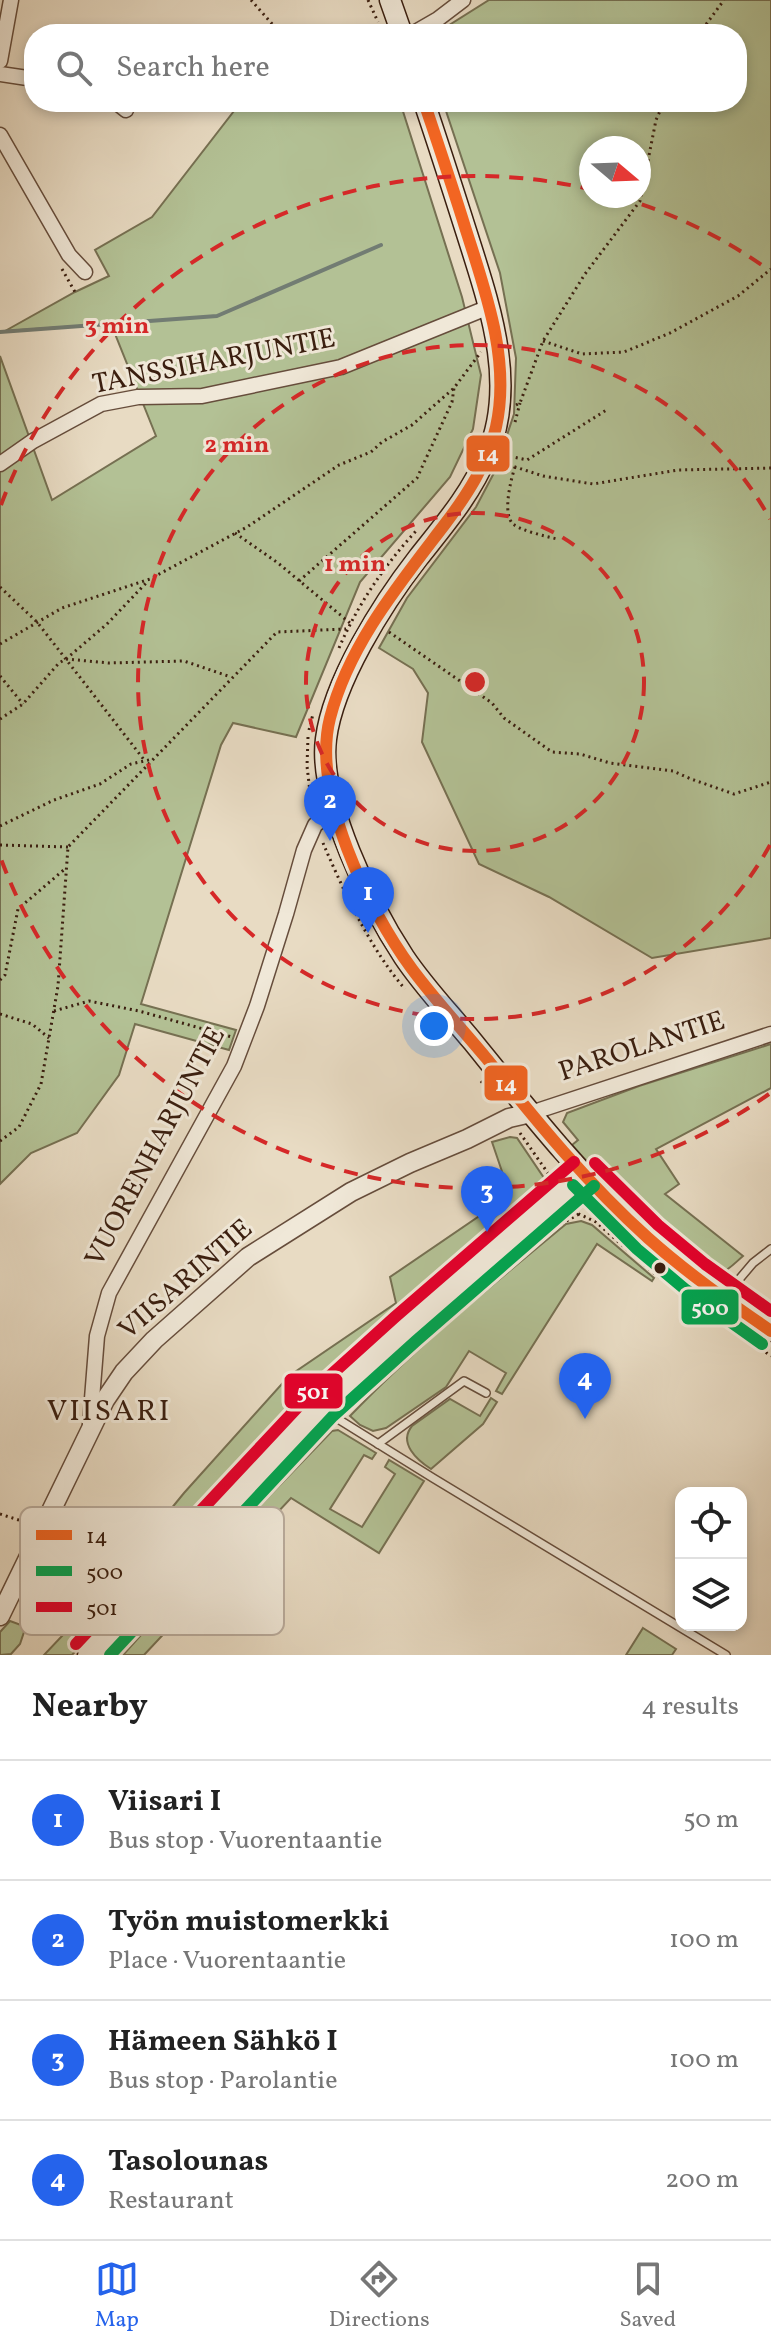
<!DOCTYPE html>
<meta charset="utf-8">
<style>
:root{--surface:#fff;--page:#f6f6f6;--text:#222;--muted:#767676;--line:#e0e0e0;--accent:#2563eb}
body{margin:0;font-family:Vollkorn,serif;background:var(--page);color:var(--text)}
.controls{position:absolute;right:24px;bottom:24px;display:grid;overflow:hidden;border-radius:16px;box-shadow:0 4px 12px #0003}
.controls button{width:72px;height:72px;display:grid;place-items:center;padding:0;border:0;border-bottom:2px solid var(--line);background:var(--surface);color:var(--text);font:40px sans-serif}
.compass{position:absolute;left:579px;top:136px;width:72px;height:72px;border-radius:50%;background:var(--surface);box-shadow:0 4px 12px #0003;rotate:109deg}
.you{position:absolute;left:434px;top:1026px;width:28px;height:28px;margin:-20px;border:6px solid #fff;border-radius:50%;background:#1a73e8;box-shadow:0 0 0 12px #1a73e833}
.badge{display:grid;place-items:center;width:52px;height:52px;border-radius:50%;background:var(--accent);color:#fff;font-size:26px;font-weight:700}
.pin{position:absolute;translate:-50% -66px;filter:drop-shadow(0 2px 4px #0008)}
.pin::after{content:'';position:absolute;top:42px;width:28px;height:24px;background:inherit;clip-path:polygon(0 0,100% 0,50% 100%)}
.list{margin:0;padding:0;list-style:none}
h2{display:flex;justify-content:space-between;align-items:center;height:104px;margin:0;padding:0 32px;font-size:34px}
h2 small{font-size:26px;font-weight:400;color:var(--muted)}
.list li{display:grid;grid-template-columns:52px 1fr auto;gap:24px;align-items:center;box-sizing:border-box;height:120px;padding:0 32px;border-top:2px solid var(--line)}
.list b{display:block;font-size:30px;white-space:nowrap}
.list p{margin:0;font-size:26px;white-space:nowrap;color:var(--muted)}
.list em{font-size:26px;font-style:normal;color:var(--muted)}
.icon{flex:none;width:44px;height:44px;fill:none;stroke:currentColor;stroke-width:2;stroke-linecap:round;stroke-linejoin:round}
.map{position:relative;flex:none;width:771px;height:1655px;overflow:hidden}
.search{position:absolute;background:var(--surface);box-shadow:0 4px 12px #0003;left:24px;right:24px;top:24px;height:88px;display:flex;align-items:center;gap:20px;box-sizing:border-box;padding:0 28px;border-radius:32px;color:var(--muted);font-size:30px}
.sheet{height:584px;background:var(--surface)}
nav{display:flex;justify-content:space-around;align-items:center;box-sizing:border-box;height:112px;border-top:2px solid var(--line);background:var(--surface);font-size:22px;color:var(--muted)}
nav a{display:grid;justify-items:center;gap:4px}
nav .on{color:var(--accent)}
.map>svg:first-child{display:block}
.green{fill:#b3c195;stroke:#767052;stroke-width:2;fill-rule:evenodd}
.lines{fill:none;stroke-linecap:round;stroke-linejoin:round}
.stream{stroke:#727c73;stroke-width:4}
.service-casing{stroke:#664d3c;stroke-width:10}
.minor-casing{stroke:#664d3c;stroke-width:17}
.tertiary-casing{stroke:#664d3c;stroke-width:21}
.secondary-casing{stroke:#3a1e0f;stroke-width:23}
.path{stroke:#3a1e0f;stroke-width:3;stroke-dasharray:2 4;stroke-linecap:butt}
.service{stroke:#f0e8d8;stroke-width:7}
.minor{stroke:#f0e8d8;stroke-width:14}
.tertiary{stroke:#f0e8d8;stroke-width:18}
.secondary{stroke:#f0e8d8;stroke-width:20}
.bus-1-casing{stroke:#f0e8d8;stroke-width:18}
.bus-2-casing{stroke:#f0e8d8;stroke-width:18}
.bus-3-casing{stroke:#f0e8d8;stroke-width:18}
.bus-1{stroke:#f26522;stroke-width:12}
.bus-2{stroke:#00a651;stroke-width:12}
.bus-3{stroke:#e4002b;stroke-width:12}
.ring{fill:none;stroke:#d62828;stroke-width:4;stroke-dasharray:14 10}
.bus-dot{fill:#3a1e0f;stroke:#f0e8d8;stroke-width:3}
.labels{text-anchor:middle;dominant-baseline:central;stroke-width:6;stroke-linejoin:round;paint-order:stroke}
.street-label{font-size:28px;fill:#3a1e0f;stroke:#f0e8d8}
.neighbourhood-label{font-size:30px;letter-spacing:2px;fill:#3a1e0f;stroke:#f0e8d8}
.key{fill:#f0e8d8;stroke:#b9ab9c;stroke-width:2}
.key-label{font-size:22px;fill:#3a1e0f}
.centre{fill:#d62828;stroke:#f0e8d8;stroke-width:4}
.ring-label{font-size:24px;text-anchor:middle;font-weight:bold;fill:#d62828;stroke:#f0e8d8;stroke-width:6;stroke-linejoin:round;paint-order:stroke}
.line-badge{stroke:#f0e8d8;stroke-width:3}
.badge-label{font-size:22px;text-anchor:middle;font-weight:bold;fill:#fff}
</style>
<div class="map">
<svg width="771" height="1655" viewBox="0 0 771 1655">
<rect width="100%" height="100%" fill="#e8dbc3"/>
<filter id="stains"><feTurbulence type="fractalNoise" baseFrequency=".0025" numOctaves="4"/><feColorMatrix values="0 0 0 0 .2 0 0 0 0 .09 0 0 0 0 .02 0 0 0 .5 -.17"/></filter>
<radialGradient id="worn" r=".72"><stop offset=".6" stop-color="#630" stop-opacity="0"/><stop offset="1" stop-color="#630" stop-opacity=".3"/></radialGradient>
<g class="green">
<path d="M 489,0 L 771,0 L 771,938 L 652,958 L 549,897 L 479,864 L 422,742 L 428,693 L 413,669 L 379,648 L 407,598 L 476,507 L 495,471 L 514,414 L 516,358 L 500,273 L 443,102 L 737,102 L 737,34 L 435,34 ZM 591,148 L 639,148 L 639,196 L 591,196 Z"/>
<path d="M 241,102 L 400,102 L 462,297 L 481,375 L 473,429 L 450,477 L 360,582 L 296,737 L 233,723 L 221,745 L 141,1004 L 236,1030 L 229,1050 L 135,1024 L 119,1075 L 77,1133 L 31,1153 L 0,1184 L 0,356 L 52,500 L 156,436 L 113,329 L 106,324 L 5,331 L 75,292 L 109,276 L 95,250 L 152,217 Z"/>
<path d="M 771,1044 L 771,1088 L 656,1149 L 679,1184 L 665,1194 L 743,1256 C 728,1269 721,1280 701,1269 C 655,1230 612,1191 572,1145 L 578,1140 L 563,1122 L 567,1113 L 639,1086 Z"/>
<path d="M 510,1137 L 517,1138 L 544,1178 L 541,1188 L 490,1225 L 463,1253 L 467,1255 L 462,1262 C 410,1310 357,1357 306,1407 C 225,1486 149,1571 72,1655 L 44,1655 L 98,1598 L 184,1493 L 289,1376 L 396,1303 L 390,1277 L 510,1195 L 492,1142 Z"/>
<path d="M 581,1221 L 592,1225 L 654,1278 L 652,1281 L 597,1244 L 502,1394 L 496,1391 L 506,1373 L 469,1351 L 446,1387 L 386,1428 L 373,1431 L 360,1425 L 350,1416 C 416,1347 492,1285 566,1224 Z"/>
<path d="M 491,1398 L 497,1402 L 483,1424 L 431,1469 C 417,1460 398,1443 412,1426 L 450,1399 L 480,1416 Z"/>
<path d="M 338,1430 L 376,1453 L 372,1459 L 364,1455 L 330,1509 L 362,1527 L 395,1474 L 385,1467 L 389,1460 L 424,1481 L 379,1553 L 291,1498 L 144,1655 L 123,1655 L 223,1544 L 332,1431 Z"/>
<path d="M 10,1621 L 21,1625 L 24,1632 L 20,1644 L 11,1654 L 0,1655 L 0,1632 Z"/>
<path d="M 643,1628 L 676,1649 L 672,1655 L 626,1655 Z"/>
</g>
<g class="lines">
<path class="stream" d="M 0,332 L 217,316 L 381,245"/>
<defs>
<g id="service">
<path d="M 725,1296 L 753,1263 L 771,1249"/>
<path d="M 324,1406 L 338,1419 L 433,1478 L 726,1655"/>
<path d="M 378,1444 L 464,1381 L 486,1393"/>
</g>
<g id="minor">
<path d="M 412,34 L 438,19 L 463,0"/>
<path d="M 0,61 L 11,0"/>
<path d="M 0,74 L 34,79"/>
<path d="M 116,102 L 126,110"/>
<path d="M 0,135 L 69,255 L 85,272"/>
<path d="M 0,464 L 33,441 L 101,404 L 138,397 L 202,396 L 341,367 L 489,307"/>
<path d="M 531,1113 L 771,1034"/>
<path d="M 90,1424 L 97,1336 L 109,1293 L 234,1066 L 257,1006 L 286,914 L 304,850 L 315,825 L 325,817 L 337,814"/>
</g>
<path id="tertiary" d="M 0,1616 L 105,1400 L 124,1372 L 154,1340 L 248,1257 L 351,1192 L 410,1163 L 467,1139 L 509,1118 L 531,1113"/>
<g id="secondary">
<path d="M 390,0 L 402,34"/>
<path d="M 424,102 C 439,146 453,190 467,234 C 489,304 518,384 487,455 C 471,494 444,525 418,558 C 383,603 333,682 326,739 C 318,799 371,907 404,957 C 424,987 450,1014 473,1042 C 528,1110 583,1180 648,1238 C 687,1273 729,1302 771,1331"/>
<path d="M 88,1655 L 322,1405 L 405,1329 L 584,1174"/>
</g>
</defs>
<use href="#service" class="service-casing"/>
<use href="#minor" class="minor-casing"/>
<use href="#tertiary" class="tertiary-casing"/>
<use href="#secondary" class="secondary-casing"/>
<g class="path">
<path d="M 251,0 L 281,34"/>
<path d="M 368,0 L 378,22"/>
<path d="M 699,34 L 724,0"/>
<path d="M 62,269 L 75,292"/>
<path d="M 543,341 L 582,354 L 624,352 L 670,333 L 738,296 L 771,269"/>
<path d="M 516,405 L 520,403 L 543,341 L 585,274 L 640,201 L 656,120 L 664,102"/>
<path d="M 515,422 L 520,403"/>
<path d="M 504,455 L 527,460 L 608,409"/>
<path d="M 503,463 L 543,476 L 593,484 L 678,470 L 771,468"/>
<path d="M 515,467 C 511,479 502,514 513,524 C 522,531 545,536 557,539"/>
<path d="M 235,533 L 278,563 L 350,623"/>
<path d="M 299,581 L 417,478 L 452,402 L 454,388"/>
<path d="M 0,587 L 37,622 L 145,761"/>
<path d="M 389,632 L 492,703 L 504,718 L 552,752 L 580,754 L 610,763 L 673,771 L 691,779 L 734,794 L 771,782"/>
<path d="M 0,644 L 62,608 L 150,579 L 247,527 L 339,465 L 371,452 L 382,442 L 412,425 L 454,388 L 481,352"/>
<path d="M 339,648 C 358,604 384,566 416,531"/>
<path d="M 66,659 L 109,663 L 184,661 L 231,677"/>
<path d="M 0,676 L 23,704"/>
<path d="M 0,719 L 23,704 L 59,663 L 66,659 L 107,624 L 147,582"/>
<path d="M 309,730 L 313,714"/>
<path d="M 308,737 L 307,766 L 312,809"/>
<path d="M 0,826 L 54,800 L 100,784 L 131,764 L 153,759"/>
<path d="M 323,843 C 344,892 371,950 405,989"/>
<path d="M 0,845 L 68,847"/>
<path d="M 0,980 L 5,975 L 18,909 L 66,868"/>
<path d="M 54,1011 L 89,1001 L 139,1011 L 232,1037"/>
<path d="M 0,1014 L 32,1024 L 49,1038"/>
<path d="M 481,1081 L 498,1104"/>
<path d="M 520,1133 L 552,1179"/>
<path d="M 0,1141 L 19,1127 L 41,1084 L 58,986 L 68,847 L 277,632 L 346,629"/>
<path d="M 571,1204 L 579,1214 L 596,1222 L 655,1274 L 771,1356"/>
<path d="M 478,1241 L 500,1223"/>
<path d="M 345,1414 L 505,1270 L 561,1224 L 579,1214"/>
<path d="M 0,1514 L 28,1523"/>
<path d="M 117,1655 L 179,1585 L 331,1427"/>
</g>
<use href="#service" class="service"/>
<use href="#minor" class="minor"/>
<use href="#tertiary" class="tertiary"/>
<use href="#secondary" class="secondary"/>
<defs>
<path id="bus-1" d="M 424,102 C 438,144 452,185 465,227 C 485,290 511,360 496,427 C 488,463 467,495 445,524 C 400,583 349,644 330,718 C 311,793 368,909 412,969 C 435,1000 462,1029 487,1059 C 537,1122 588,1184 648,1238 C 687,1273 729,1302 771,1331"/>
<g id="bus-2">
<path d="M 573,1185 L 637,1249 L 686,1290 L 762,1344"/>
<path d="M 110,1655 L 333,1416 L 416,1341 L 594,1186"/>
</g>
<g id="bus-3">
<path d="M 595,1163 L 658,1225 L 705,1264 L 771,1311"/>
<path d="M 76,1644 L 311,1393 L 395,1317 L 574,1162"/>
</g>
</defs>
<use href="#bus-1" class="bus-1-casing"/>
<use href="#bus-2" class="bus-2-casing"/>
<use href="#bus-3" class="bus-3-casing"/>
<use href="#bus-1" class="bus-1"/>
<use href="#bus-2" class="bus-2"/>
<use href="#bus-3" class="bus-3"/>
</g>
<g class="ring">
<circle cx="475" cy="682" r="169"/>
<path d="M770 845A337 337 0 1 1 770 519"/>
<path d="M769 1094A506 506 0 0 1 1 859M1 505A506 506 0 0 1 589 189M619 197A506 506 0 0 1 769 270"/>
</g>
<circle class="bus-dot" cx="660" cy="1268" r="7"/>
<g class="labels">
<g class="street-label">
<text transform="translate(214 362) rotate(-11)">TANSSIHARJUNTIE</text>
<text transform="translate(642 1047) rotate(-18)">PAROLANTIE</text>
<text transform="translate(156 1147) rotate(-62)">VUORENHARJUNTIE</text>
<text transform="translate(186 1280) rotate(-41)">VIISARINTIE</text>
</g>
<g class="neighbourhood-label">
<text x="109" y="1412">VIISARI</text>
</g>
</g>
<rect x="20" y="1507" width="264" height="128" rx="12" class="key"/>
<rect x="36" y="1530" width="36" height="10" fill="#f26522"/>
<rect x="36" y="1566" width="36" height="10" fill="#00a651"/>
<rect x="36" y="1602" width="36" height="10" fill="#e4002b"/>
<g class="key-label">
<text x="86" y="1543">14</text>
<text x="86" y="1579">500</text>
<text x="86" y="1615">501</text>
</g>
<circle cx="475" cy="682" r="12" class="centre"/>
<g class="ring-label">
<text x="117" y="333">3 min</text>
<text x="237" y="452">2 min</text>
<text x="355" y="571">1 min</text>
</g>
<g class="line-badge">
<rect x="465" y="434" width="46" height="39" rx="8" fill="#f26522"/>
<rect x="483" y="1064" width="46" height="38" rx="8" fill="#f26522"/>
<rect x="680" y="1288" width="60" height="38" rx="8" fill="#00a651"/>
<rect x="283" y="1372" width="61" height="38" rx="8" fill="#e4002b"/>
</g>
<g class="badge-label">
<text x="488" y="461">14</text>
<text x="506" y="1091">14</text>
<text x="710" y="1315">500</text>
<text x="313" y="1399">501</text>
</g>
<rect width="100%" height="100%" filter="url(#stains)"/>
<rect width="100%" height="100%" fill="url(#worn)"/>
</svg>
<div class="controls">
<button><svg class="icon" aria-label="locate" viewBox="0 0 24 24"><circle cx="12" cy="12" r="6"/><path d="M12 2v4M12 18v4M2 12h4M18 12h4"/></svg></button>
<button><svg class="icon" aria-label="layers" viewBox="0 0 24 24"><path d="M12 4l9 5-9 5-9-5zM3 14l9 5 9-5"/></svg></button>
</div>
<svg class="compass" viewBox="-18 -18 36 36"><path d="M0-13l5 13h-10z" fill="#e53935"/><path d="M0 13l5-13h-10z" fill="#767676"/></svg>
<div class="you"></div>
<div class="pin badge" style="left:368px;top:933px">1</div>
<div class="pin badge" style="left:330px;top:841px">2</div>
<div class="pin badge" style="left:487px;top:1232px">3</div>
<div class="pin badge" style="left:585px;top:1419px">4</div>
<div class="search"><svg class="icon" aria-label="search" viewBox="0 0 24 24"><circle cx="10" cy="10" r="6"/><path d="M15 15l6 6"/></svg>Search here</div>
</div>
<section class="sheet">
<h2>Nearby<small>4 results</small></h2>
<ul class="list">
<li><span class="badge">1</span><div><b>Viisari I</b><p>Bus stop · Vuorentaantie</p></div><em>50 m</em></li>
<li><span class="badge">2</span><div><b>Työn muistomerkki</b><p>Place · Vuorentaantie</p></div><em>100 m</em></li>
<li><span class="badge">3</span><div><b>Hämeen Sähkö I</b><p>Bus stop · Parolantie</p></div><em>100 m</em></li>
<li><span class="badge">4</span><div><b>Tasolounas</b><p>Restaurant</p></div><em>200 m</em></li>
</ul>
</section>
<nav>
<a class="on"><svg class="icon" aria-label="map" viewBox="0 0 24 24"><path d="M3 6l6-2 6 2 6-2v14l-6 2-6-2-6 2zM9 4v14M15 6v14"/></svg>Map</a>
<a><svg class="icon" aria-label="directions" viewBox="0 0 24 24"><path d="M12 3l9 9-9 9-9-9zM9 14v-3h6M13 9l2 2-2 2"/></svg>Directions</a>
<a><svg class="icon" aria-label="saved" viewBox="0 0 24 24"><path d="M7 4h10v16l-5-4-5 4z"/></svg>Saved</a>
</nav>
